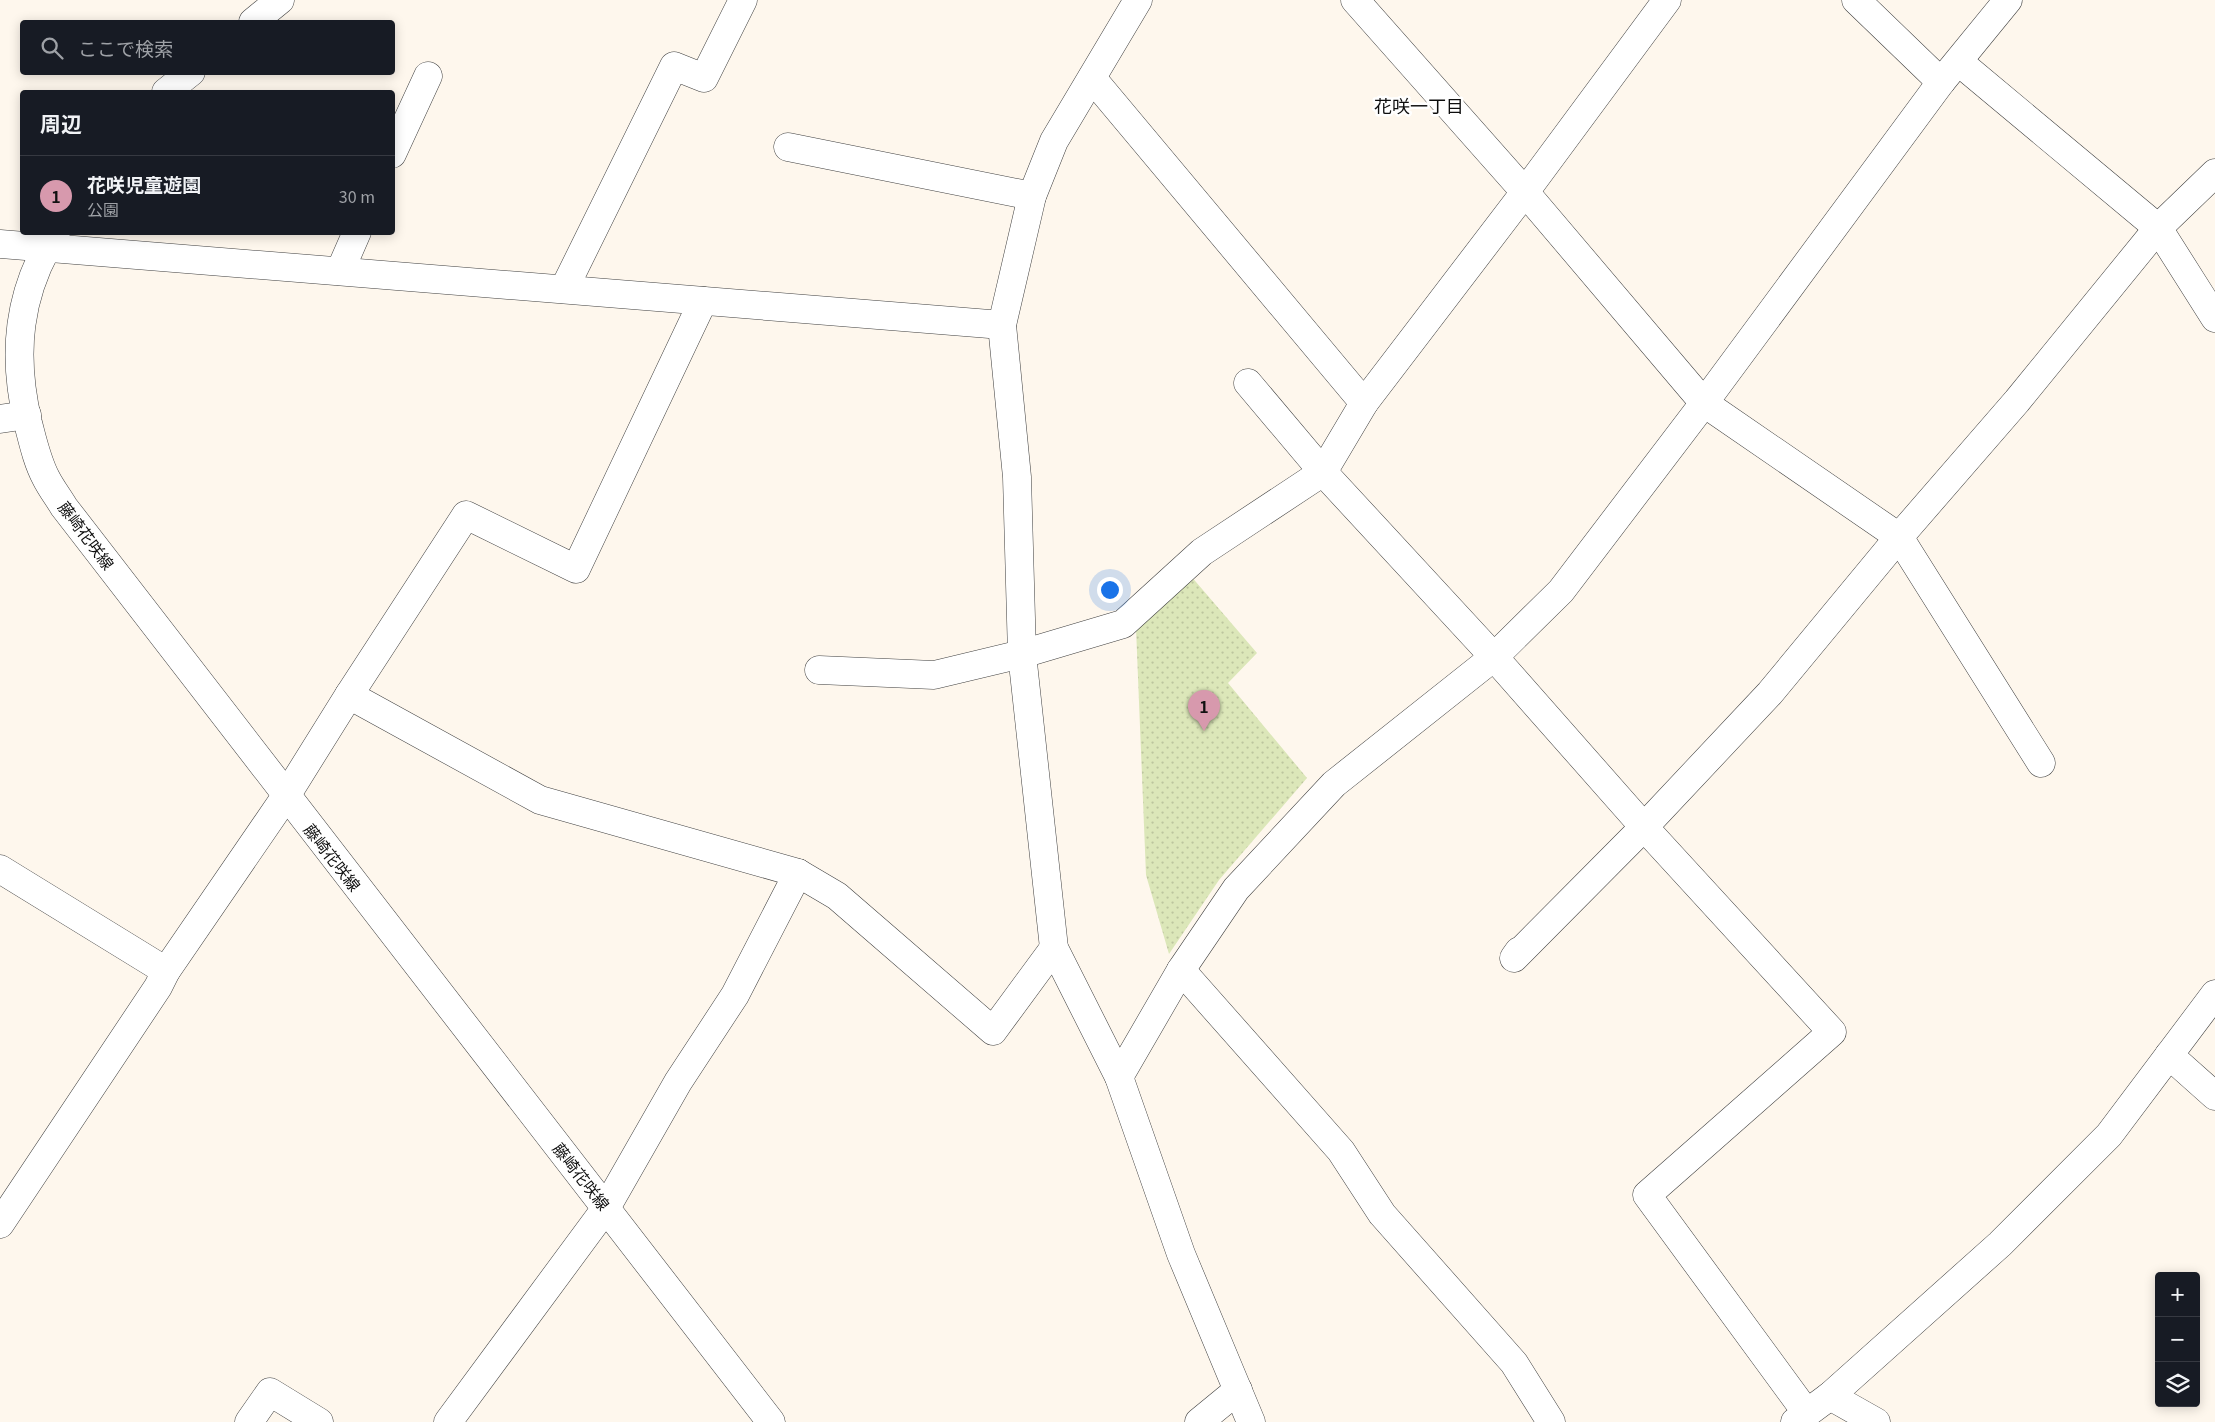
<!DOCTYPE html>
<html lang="ja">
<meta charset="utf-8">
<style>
:root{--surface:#171b24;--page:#242831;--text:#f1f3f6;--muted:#9ea1a6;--line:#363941;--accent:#d799ad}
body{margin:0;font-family:Georgia,"Noto Sans JP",serif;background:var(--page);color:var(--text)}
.controls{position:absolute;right:15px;bottom:15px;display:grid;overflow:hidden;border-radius:5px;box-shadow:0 2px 12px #0003}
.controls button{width:45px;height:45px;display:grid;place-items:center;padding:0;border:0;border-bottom:1px solid var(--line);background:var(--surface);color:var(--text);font:25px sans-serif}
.you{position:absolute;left:1109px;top:589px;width:18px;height:18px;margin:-12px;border:4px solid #fff;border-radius:50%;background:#1a73e8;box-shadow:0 0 0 8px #1a73e833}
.badge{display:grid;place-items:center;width:32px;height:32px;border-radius:50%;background:var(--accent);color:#111;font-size:16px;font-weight:700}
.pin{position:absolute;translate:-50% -41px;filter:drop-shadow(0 1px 2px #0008)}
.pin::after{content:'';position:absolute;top:26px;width:18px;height:15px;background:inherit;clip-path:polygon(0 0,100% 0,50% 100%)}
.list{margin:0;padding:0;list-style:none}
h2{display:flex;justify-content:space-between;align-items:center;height:65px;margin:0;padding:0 20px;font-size:21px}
h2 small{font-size:16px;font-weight:400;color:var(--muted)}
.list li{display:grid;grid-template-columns:32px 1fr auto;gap:15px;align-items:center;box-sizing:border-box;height:80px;padding:0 20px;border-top:1px solid var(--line)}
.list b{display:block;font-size:19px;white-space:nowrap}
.list p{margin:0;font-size:16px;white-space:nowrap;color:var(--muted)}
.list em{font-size:16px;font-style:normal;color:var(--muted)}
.icon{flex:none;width:28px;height:28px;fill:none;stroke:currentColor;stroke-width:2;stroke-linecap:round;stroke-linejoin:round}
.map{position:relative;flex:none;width:2215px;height:1422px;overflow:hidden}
.search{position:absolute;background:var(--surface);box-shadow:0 2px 12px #0003;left:20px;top:20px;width:375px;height:55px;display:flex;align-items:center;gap:12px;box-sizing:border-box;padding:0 18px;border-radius:5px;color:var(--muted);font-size:19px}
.panel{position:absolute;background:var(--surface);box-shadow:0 2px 12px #0003;left:20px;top:90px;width:375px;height:145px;border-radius:5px}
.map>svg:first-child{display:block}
.park{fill:url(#park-dots)}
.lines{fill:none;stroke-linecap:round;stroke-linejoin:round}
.minor-casing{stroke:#404040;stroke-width:29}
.minor{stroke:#fff;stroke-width:28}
.labels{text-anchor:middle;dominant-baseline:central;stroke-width:5;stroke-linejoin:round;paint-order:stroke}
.street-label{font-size:16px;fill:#0d0d0d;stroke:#fff}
.neighbourhood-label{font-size:18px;fill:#0d0d0d;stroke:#fff}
</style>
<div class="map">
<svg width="2215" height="1422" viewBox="0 0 2215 1422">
<defs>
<pattern id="park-dots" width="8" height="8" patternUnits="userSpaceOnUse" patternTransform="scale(1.25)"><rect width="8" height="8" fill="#dce7b9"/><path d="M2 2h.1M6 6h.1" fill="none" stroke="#bcc59e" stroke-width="1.8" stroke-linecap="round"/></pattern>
</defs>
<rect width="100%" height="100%" fill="#fef7ed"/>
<path class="park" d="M 1190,575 L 1257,653 L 1228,683 L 1307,778 L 1219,880 L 1169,954 L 1146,875 L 1136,628 Z"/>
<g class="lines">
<defs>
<g id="minor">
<path d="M 1138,0 L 1054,141 L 1032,196 L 1002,325 L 1017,477 L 1022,654 L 1054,948 L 1119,1077 L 1181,1254 L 1251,1422"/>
<path d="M 1355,0 L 1525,192 L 1704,403 L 1899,537 L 2041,763"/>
<path d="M 1856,0 L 1941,82"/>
<path d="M 253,22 L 280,0"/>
<path d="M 1959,62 L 2158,228 L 2215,318"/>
<path d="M 1092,78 L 1364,403"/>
<path d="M 166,92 L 191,72"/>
<path d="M 788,147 L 1032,196"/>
<path d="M 392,154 L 428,76"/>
<path d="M 56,232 C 17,293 12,355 28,423 C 33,442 37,461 46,478 C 51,488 58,497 64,507 L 771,1422"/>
<path d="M 0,244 L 1002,325"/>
<path d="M 340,271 L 357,232"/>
<path d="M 564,289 L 674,66 L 704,78 L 743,0"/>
<path d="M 1248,383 L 1323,472 L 1494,657 L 1644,827 L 1832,1032 L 1647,1195 L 1806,1412"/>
<path d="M 0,419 L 27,415"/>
<path d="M 819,670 L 934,675 L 1022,654 L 1123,624 L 1202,552 L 1323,472 L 1364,403 L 1525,192 L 1667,0"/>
<path d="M 349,695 L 540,800 L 798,873 L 837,896 L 993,1031 L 1054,948"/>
<path d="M 0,869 L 166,971"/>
<path d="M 1519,951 L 1514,958 L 1644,827 L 1770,693 L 1899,537 L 2017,401 L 2158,228 L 2215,173"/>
<path d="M 1181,970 L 1341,1151 L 1382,1214 L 1514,1363 L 1551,1422"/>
<path d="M 2169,1055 L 2215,1096"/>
<path d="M 1119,1077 L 1181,970 L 1236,889 L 1334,784 L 1494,657 L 1561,591 L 1704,403 L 1941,82 L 2008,0"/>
<path d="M 0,1224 L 158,987 L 166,971 L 286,796 L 349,695 L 466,515 L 576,569 L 703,301"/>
<path d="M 1830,1396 L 1876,1422"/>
<path d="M 249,1422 L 270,1392 L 319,1422"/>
<path d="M 448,1422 L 606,1208 L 678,1082 L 735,995 L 798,873"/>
<path d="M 1199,1422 L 1238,1390"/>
<path d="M 1795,1422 L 1830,1396 L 2000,1244 L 2109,1135 L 2215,994"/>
</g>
</defs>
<use href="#minor" class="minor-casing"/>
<use href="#minor" class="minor"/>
</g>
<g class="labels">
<g class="street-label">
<text transform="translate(87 535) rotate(53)">藤崎花咲線</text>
<text transform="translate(333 857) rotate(52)">藤崎花咲線</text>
<text transform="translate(582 1176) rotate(52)">藤崎花咲線</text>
</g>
<g class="neighbourhood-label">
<text x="1419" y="105">花咲一丁目</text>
</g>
</g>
</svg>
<div class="controls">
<button>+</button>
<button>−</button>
<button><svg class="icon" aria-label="layers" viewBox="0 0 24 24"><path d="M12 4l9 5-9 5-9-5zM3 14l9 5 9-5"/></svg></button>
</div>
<div class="you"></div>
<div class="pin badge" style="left:1204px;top:731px">1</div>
<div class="search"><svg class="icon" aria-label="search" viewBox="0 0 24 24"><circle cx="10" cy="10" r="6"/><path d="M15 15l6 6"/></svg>ここで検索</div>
<section class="panel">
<h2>周辺<small></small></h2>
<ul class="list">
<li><span class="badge">1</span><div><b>花咲児童遊園</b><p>公園</p></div><em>30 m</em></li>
</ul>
</section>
</div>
